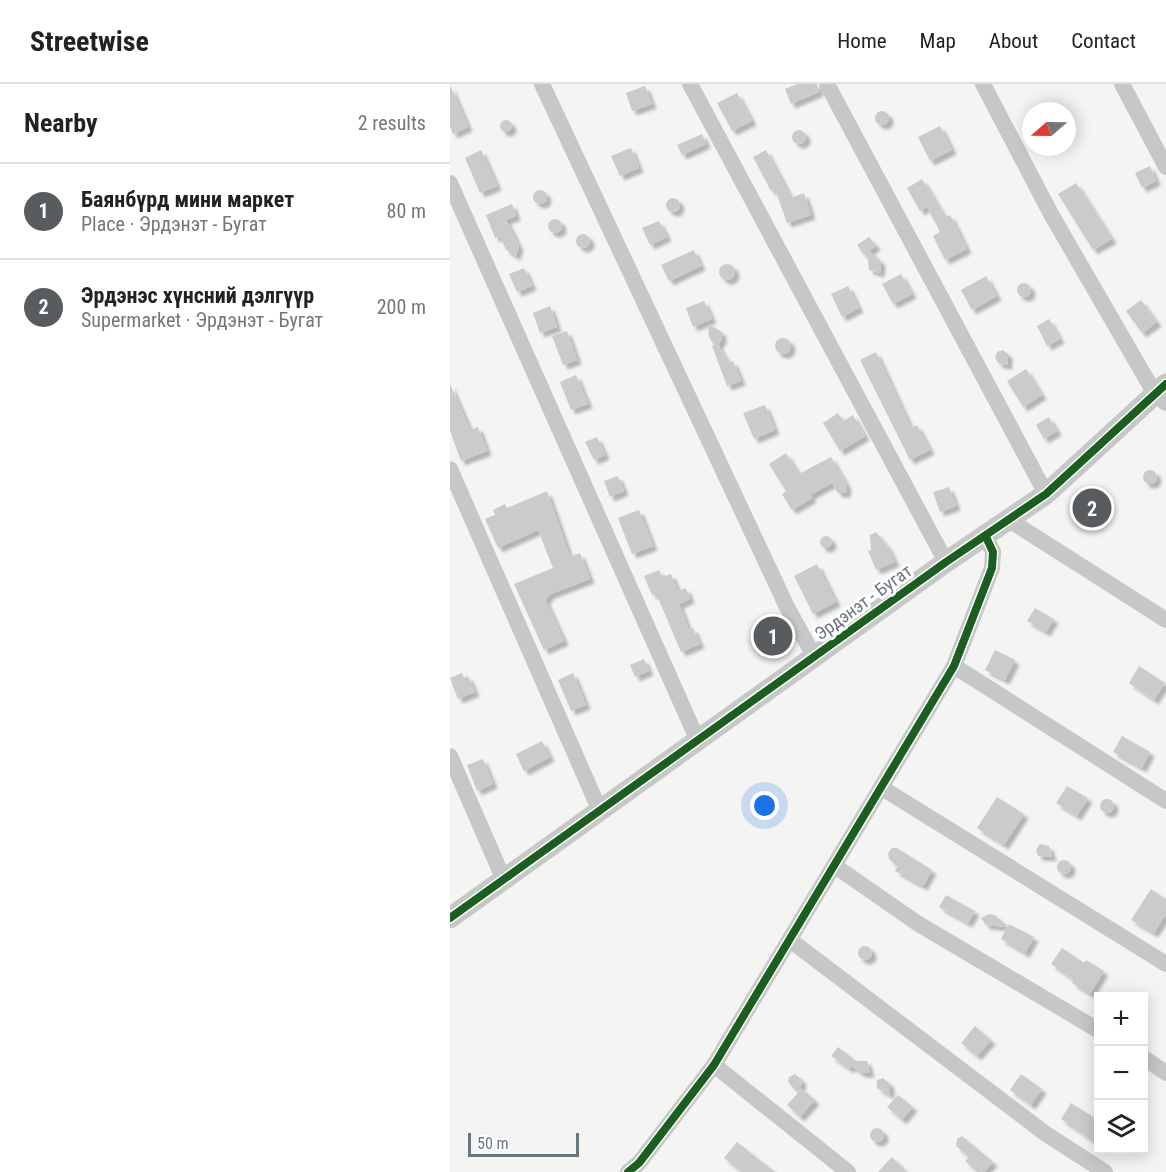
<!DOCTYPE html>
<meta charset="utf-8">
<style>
:root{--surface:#fff;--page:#f2f2f2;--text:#222;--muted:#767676;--line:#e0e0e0;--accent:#585c5e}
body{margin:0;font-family:"Roboto Condensed",sans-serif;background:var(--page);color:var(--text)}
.controls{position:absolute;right:18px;bottom:18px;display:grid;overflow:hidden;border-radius:0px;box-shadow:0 3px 15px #0003}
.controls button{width:54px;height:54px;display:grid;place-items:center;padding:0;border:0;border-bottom:2px solid var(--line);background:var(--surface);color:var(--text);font:30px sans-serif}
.compass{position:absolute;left:572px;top:18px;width:54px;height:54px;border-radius:50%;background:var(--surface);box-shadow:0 3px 15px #0003;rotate:250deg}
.scale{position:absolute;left:18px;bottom:15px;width:111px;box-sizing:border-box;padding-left:6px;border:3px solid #68767f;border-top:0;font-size:16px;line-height:21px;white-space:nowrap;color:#68767f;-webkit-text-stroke:4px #fff;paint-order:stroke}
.you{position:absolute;left:315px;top:722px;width:21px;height:21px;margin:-15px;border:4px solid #fff;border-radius:50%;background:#1a73e8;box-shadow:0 0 0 9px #1a73e833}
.badge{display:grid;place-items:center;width:39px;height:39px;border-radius:50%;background:var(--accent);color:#fff;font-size:20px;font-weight:700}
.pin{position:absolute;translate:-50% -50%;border:3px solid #fff;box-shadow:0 2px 6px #0006}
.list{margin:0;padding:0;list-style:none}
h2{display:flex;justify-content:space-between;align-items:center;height:78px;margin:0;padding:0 24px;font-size:26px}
h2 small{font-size:20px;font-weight:400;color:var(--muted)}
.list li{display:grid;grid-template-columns:39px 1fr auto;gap:18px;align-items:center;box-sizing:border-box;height:96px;padding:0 24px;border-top:2px solid var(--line)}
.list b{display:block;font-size:22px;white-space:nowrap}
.list p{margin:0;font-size:20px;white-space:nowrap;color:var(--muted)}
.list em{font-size:20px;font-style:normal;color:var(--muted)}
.icon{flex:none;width:33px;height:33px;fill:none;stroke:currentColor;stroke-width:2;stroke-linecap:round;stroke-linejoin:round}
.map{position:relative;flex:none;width:716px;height:1088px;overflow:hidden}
header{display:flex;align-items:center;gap:36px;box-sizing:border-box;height:84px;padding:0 30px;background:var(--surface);border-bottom:2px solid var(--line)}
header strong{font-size:28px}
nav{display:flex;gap:33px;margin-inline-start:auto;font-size:21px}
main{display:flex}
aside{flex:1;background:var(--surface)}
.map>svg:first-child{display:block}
.building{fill:#cacbcc;filter:url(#shadow)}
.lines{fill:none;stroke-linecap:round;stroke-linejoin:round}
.minor{stroke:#c6c8c8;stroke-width:16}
.tertiary{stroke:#c6c8c8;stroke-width:21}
.cycleway-casing{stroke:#fff;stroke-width:11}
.cycleway{stroke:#1b5e20;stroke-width:8}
.labels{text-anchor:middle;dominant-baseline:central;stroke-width:6;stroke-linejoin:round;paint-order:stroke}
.street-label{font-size:18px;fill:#68767f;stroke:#fff}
</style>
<header>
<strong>Streetwise</strong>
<nav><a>Home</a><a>Map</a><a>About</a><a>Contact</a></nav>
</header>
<main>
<aside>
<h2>Nearby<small>2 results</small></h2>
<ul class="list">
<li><span class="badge">1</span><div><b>Баянбүрд мини маркет</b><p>Place · Эрдэнэт - Бугат</p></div><em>80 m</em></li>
<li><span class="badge">2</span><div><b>Эрдэнэс хүнсний дэлгүүр</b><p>Supermarket · Эрдэнэт - Бугат</p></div><em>200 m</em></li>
</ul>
</aside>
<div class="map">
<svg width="716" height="1088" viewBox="0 0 716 1088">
<defs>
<filter id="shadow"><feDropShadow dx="4.5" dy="4.5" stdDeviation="1.5" flood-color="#0004"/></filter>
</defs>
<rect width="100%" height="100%" fill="#f4f4f3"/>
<g class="building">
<path d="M 347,0 L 367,0 L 369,8 L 341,20 L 335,5 Z"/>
<path d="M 0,1 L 18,43 L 3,50 L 0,42 Z"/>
<path d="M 195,2 L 202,20 L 182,27 L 176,9 Z"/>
<path d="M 287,9 L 302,37 L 282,47 L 267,19 Z"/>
<circle cx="432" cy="34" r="7"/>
<circle cx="56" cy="42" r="6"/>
<path d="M 490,42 L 502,66 L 480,77 L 468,53 Z"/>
<circle cx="349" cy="53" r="7"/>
<path d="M 252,50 L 256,60 L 232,71 L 227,61 Z"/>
<path d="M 181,64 L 189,84 L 170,92 L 161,72 Z"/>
<path d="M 31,66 L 47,102 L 30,109 L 15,74 Z"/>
<path d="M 316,66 L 341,114 L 354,109 L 361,131 L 337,139 L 325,105 L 321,107 L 303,73 Z"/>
<path d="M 700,82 L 706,97 L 692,104 L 685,89 Z"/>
<path d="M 472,95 L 495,133 L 500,131 L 517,165 L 495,176 L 483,152 L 490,148 L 477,123 L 470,127 L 457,104 Z"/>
<path d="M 626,99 L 662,155 L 643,166 L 608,110 Z"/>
<circle cx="90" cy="113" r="7"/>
<circle cx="223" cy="121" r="7"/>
<path d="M 62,120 L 66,132 L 56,136 L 69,162 L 66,172 L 56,166 L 50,152 L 45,154 L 36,131 Z"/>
<circle cx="105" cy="142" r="7"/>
<path d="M 209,137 L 217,153 L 200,161 L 192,144 Z"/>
<circle cx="133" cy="157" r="7"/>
<path d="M 419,153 L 426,162 L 419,167 L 431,177 L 430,189 L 419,186 L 417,169 L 414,171 L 407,161 Z"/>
<path d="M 244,166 L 251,182 L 219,197 L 211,181 Z"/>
<circle cx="277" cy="188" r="8"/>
<path d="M 74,184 L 82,202 L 67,208 L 59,190 Z"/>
<path d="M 451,190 L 462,210 L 443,220 L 432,200 Z"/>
<path d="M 536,192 L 547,212 L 522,226 L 511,206 Z"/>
<circle cx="574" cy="206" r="7"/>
<path d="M 398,202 L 409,224 L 392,233 L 381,210 Z"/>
<path d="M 691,216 L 707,238 L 692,249 L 676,227 Z"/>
<path d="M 254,217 L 262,235 L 243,243 L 236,224 Z"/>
<path d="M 100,222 L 107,243 L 90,249 L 83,229 Z"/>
<path d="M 599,235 L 610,255 L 597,262 L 587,242 Z"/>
<path d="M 258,240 L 272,248 L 272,255 L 268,261 L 279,279 L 283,277 L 291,297 L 277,302 L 262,262 L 264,261 L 259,253 Z"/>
<path d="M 117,247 L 127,276 L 113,281 L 102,252 Z"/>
<circle cx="333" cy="262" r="8"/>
<path d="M 553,266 L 558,270 L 558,281 L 549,280 L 545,274 L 547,268 Z"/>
<path d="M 426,268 L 461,344 L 467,341 L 480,366 L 460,376 L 410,276 Z"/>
<path d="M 576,285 L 592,311 L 573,323 L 557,297 Z"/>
<path d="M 126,291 L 138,320 L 121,326 L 110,298 Z"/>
<path d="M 0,300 L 20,346 L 28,343 L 37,367 L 11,377 L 0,347 Z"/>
<path d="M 315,321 L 325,346 L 304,355 L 293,329 Z"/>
<path d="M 388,329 L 393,337 L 403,331 L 415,352 L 390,367 L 373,339 Z"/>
<path d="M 599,333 L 607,347 L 594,355 L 586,341 Z"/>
<path d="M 147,353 L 155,371 L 144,376 L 135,358 Z"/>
<path d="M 336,369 L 349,390 L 381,373 L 397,401 L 396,409 L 388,409 L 382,399 L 360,411 L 362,414 L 342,426 L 332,410 L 336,407 L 319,380 Z"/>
<circle cx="700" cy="393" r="7"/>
<path d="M 168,392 L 174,407 L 160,413 L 154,397 Z"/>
<path d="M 499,403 L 506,422 L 490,428 L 483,408 Z"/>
<path d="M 97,407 L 120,473 L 130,469 L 140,495 L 98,511 L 99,513 L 95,515 L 114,557 L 94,566 L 64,500 L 103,484 L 88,446 L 48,464 L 35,435 L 45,431 L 43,426 L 55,420 L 57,424 Z"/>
<path d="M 644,410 L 655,418 L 640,437 L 629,428 Z"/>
<path d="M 189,426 L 203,462 L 182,470 L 168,434 Z"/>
<path d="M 426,448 L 438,463 L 445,478 L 426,486 L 418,467 L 421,466 L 420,451 Z"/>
<circle cx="376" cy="458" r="6"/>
<path d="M 367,480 L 386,518 L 363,530 L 344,492 Z"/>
<path d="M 209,486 L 212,493 L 221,490 L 228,507 L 236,504 L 240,515 L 229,520 L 239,546 L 243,544 L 250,560 L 231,568 L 206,509 L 202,511 L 194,492 Z"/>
<path d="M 585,524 L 604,535 L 596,548 L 577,537 Z"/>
<path d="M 330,538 L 338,554 L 315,566 L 307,549 Z"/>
<path d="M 545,566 L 565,576 L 555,596 L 535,586 Z"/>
<path d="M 194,575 L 199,587 L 185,593 L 180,581 Z"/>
<path d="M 689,582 L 715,599 L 704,616 L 679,599 Z"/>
<path d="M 12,589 L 14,594 L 18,592 L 25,608 L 8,615 L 0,594 Z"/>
<path d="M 123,589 L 136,621 L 121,627 L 108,596 Z"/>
<path d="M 672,652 L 700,668 L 692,684 L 663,668 Z"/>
<path d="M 92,657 L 100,673 L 74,687 L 66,670 Z"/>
<path d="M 33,675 L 43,700 L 27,707 L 17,681 Z"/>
<path d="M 617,702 L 638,714 L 627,732 L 606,719 Z"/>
<path d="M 547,713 L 574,730 L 554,761 L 527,744 Z"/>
<circle cx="657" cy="722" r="7"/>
<path d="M 590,760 L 599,762 L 602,773 L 588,772 L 586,766 Z"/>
<path d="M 447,764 L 482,786 L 473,802 L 445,787 L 448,782 L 439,775 L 438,769 L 442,764 Z"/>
<circle cx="614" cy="783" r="7"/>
<path d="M 701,805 L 716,815 L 716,830 L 704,849 L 681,836 Z"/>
<path d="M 496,811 L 525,827 L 518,839 L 489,823 Z"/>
<path d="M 539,830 L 545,831 L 558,843 L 559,840 L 584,853 L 575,869 L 551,855 L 557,843 L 536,841 L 531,834 Z"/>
<circle cx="415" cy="869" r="7"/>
<path d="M 612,864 L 634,879 L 636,876 L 654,887 L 640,910 L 622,899 L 624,896 L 601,880 Z"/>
<path d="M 525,942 L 541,956 L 527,972 L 511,959 Z"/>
<path d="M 388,963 L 406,977 L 417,977 L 420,989 L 412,989 L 401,982 L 399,985 L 381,972 Z"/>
<path d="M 345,990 L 352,996 L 350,1007 L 352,1005 L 365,1016 L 350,1033 L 337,1021 L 348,1009 L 338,998 L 339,993 Z"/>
<path d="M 571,990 L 592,1005 L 581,1021 L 560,1006 Z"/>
<path d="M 433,994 L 440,1000 L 440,1011 L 427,1004 L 427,996 Z"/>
<path d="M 448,1011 L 463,1023 L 452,1036 L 437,1023 Z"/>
<path d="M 621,1019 L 648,1036 L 648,1060 L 611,1035 Z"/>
<circle cx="427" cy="1051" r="7"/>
<path d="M 512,1052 L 543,1078 L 534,1088 L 528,1088 L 515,1077 L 519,1073 L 506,1062 L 507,1055 Z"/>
<path d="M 287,1058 L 325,1088 L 292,1088 L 274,1074 Z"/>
<path d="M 442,1073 L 457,1088 L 428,1088 Z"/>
</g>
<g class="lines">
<g class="minor">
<path d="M 92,0 L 337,523 L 364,572"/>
<path d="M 240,0 L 496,478"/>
<path d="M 377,0 L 596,410"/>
<path d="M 533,0 L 601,130 L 705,310 L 716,319"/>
<path d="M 672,0 L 716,83"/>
<path d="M 0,99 L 248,657"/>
<path d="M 0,385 L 150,727"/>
<path d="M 559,436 L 716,536"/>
<path d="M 504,582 L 716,717"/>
<path d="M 0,672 L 54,796"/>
<path d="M 432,704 L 716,880"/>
<path d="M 385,782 L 467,839 L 648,946"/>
<path d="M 340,856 L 596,1050 L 655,1088"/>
<path d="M 694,974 L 716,989"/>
<path d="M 264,981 L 398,1088"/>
<path d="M 178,1088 L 189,1079 L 264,981 L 504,582 L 542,484 L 543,468 L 536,453"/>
</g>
<path class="tertiary" d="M 0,834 L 496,478 L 596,410 L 716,300"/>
<defs>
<g id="cycleway">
<path d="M 0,834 L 496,478 L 596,410 L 716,300"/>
<path d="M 178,1088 L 189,1079 L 264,981 L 504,582 L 542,484 L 543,468 L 536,453"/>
</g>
</defs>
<use href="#cycleway" class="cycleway-casing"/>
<use href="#cycleway" class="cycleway"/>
</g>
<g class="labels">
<g class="street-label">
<text transform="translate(413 518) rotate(-36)">Эрдэнэт - Бугат</text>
</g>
</g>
</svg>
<div class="controls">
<button>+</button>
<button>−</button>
<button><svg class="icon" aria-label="layers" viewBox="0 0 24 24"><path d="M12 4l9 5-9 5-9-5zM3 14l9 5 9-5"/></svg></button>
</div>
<svg class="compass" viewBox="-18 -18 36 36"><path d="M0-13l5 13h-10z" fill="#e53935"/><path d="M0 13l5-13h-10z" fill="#767676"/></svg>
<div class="scale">50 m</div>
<div class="you"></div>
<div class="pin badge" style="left:323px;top:552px">1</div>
<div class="pin badge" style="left:642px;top:424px">2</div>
</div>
</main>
